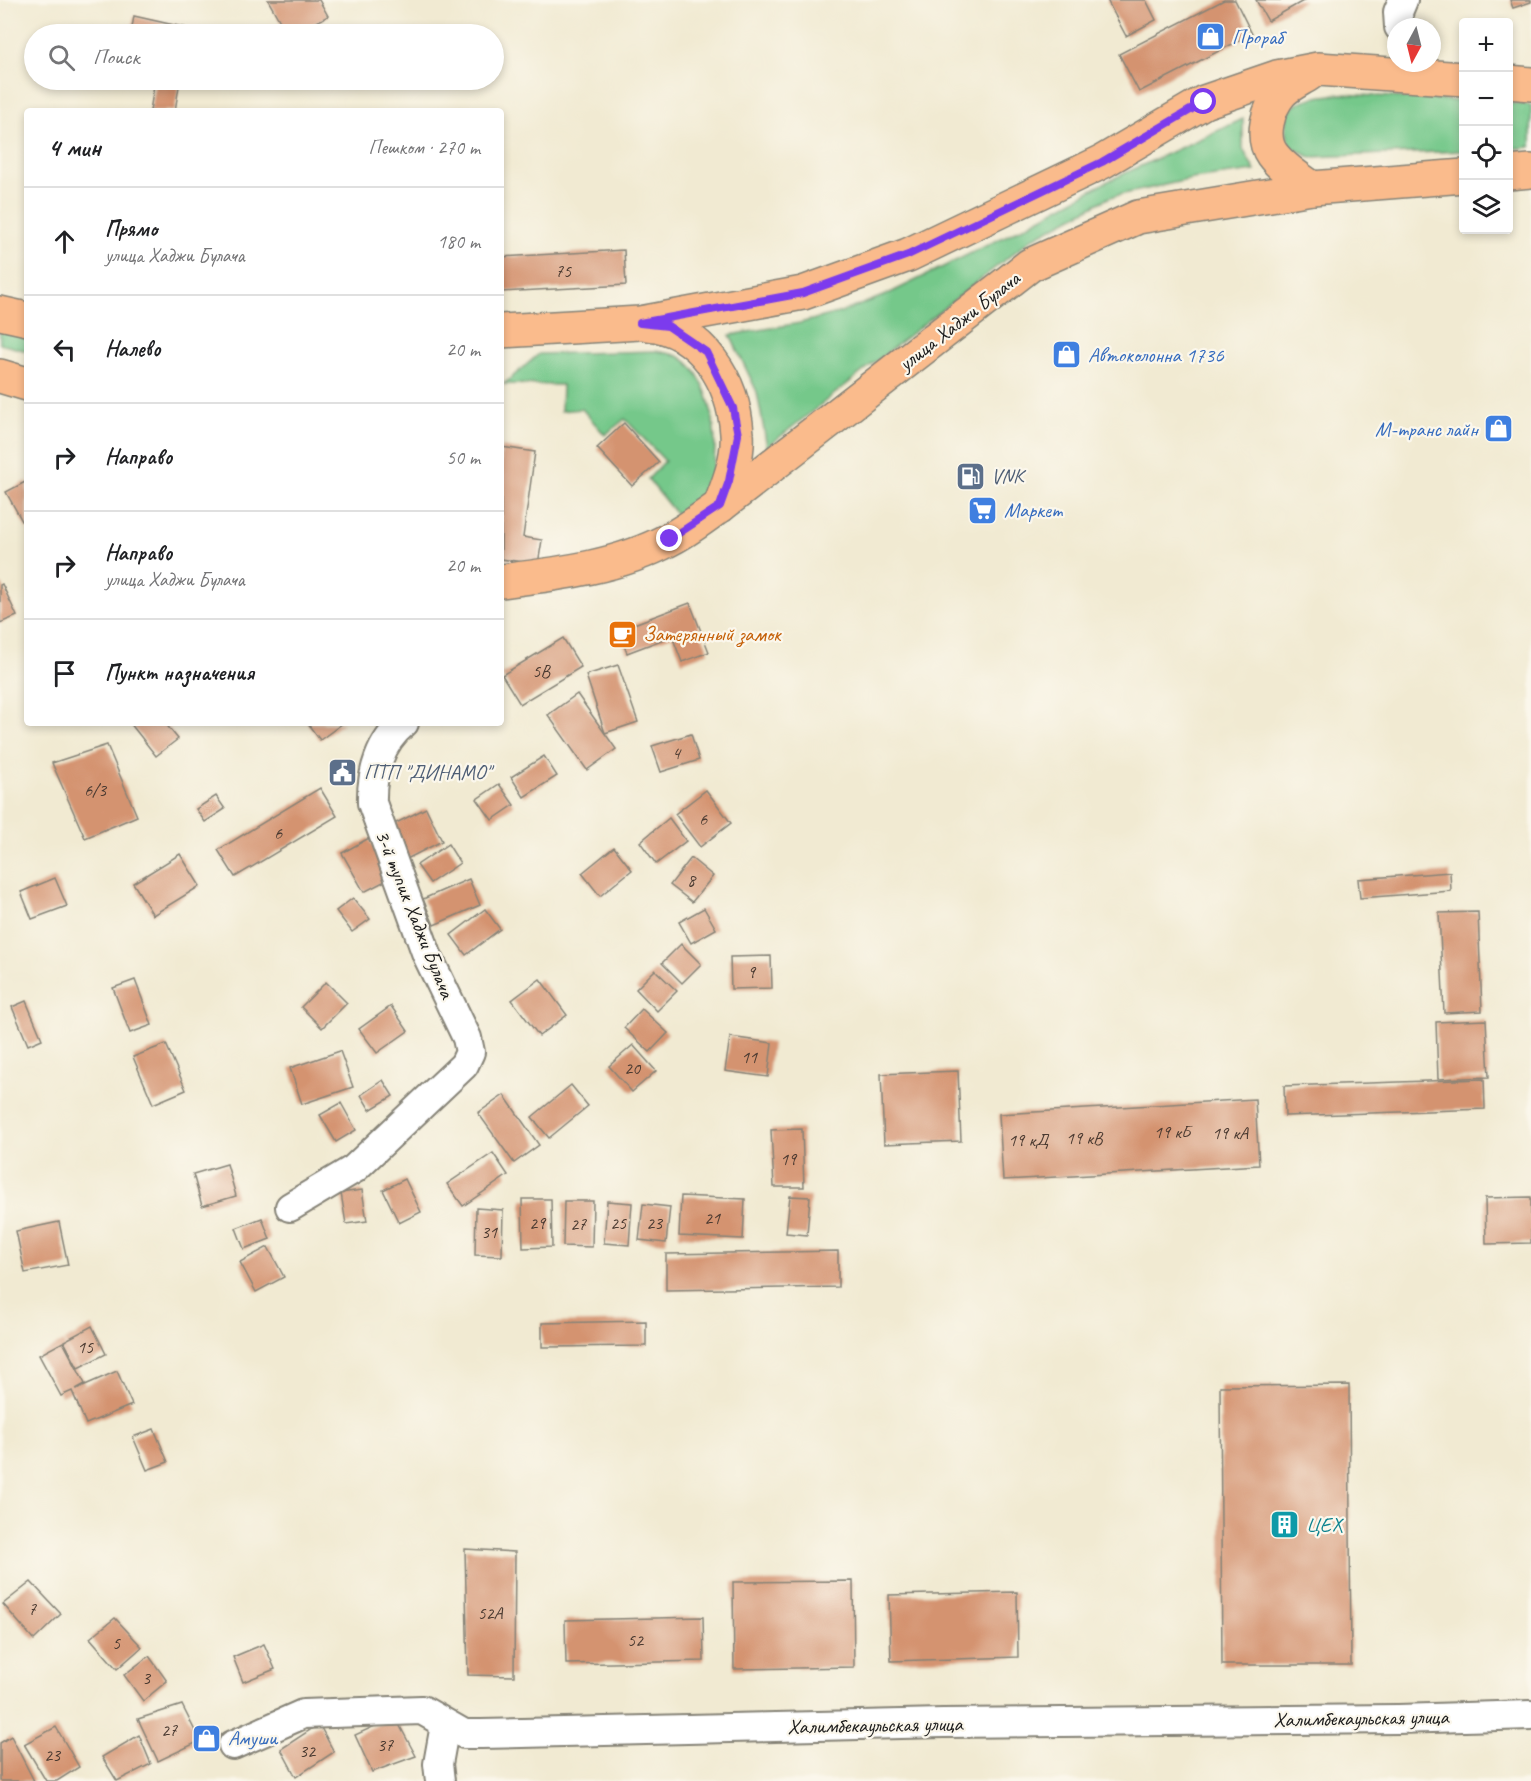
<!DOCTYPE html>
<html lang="ru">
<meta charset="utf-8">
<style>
:root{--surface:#fff;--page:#f6f6f6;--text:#202124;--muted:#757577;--line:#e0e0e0}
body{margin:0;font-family:Caveat,sans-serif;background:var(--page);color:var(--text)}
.controls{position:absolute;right:18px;top:18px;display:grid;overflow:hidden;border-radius:6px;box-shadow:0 3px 9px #0003}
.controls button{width:54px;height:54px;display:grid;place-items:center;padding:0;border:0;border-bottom:2px solid var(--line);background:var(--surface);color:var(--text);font:30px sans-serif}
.compass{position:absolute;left:1387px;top:18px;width:54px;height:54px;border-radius:50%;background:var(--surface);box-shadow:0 3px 9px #0003;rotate:187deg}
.stop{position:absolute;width:18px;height:18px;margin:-14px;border:4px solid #7c3aed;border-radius:50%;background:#fff}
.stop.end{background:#7c3aed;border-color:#fff;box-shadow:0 2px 6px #0008}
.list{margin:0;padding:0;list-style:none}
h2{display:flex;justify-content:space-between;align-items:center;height:78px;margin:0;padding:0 24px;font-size:26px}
h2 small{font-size:20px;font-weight:400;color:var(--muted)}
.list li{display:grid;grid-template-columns:39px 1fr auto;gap:18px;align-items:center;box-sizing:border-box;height:108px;padding:0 24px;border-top:2px solid var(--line)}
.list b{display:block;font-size:22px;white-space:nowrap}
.list p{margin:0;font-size:20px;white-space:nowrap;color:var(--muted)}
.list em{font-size:20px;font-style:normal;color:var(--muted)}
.icon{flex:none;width:33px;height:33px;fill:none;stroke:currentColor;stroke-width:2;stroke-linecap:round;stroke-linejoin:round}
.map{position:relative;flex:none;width:1531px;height:1781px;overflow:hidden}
.search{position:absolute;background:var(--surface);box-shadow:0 3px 9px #0003;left:24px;top:24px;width:480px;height:66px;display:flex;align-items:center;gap:15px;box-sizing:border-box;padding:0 21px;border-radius:33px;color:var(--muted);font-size:22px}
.panel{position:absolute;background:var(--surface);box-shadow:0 3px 9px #0003;left:24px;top:108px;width:480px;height:618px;border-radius:6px}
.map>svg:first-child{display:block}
.green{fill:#75c88a;stroke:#487253;stroke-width:1.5}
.building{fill:#d4936f}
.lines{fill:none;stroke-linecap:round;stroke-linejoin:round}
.minor-casing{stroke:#868377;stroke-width:32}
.major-casing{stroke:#868377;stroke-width:36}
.minor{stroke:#fff;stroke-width:28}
.major{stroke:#fabb8c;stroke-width:33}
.route{stroke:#7c3aed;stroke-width:8}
.labels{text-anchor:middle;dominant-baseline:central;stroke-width:4.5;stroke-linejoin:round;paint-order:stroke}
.number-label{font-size:18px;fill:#4a3a31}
.shop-label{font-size:21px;fill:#366cbe;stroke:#fbf7ec;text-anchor:start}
.street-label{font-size:21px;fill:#1c1c1c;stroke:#fbf7ec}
.service-label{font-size:21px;fill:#4e5e75;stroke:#fbf7ec;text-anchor:start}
.food-label{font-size:21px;fill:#c56008;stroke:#fbf7ec;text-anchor:start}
.culture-label{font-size:21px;fill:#0d838f;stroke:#fbf7ec;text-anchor:start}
</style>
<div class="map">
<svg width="1531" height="1781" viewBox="0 0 1531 1781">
<rect width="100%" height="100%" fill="#fbf7ec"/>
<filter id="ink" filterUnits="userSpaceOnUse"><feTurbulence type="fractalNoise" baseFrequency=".0167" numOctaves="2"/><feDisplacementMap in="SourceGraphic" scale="12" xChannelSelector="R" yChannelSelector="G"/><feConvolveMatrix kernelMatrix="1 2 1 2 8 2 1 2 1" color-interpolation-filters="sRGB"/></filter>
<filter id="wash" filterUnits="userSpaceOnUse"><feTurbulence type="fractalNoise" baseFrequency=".008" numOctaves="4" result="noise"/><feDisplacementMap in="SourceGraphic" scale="24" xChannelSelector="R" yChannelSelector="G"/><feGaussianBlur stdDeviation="1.35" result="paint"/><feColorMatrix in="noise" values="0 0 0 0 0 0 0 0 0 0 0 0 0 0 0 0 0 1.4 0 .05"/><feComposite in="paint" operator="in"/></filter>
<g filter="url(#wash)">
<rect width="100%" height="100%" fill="#f1ead2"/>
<g class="green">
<path d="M 1341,94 L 1463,101 L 1463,151 L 1310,157 L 1290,146 C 1275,100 1305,98 1341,94 Z"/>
<path d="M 1509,103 L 1531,105 L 1531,147 L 1509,149 Z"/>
<path d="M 1243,119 L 1243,149 L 1255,171 L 1192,179 L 1110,197 L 1033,238 L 767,447 L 757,392 L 730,335 L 800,323 L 842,312 L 886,295 L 1020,229 L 1106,182 Z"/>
<path d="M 0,329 L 27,335 L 27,351 L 0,344 Z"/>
<path d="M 658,351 C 664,353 674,354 680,357 C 717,378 726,470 700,501 C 694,507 684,510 676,514 L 648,479 L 665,461 L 625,419 L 605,435 L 582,409 L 561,411 L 562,385 L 504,384 L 539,354 Z"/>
</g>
<g id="blocks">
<g class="building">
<path d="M 268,0 L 319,0 L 328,16 L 295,34 L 287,34 Z"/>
<path d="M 1107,0 L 1146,0 L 1156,20 L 1126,36 Z"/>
<path d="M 1224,0 L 1235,0 L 1252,34 L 1139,92 L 1119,54 Z"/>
<path d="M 1256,0 L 1305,0 L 1268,21 Z"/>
<path d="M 1510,0 L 1531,0 L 1531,2 L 1513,8 Z"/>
<path d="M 134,16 L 214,34 L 131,34 Z"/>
<path d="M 155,80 L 180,80 L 175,111 L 150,111 Z"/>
<path d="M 290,80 L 319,80 L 318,87 Z"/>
<path d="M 624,250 L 626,285 L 501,292 L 501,257 Z"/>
<path d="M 624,423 L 659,462 L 632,486 L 597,448 Z"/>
<path d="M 501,447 L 535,452 L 523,537 L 542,540 L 538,564 L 501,559 Z"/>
<path d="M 27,481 L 27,530 L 6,492 Z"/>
<path d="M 2,584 L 17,616 L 0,623 L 0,585 Z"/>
<path d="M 690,603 L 709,652 L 682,662 L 672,636 L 627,653 L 618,630 Z"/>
<path d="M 563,638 L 581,667 L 520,704 L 502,675 Z"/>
<path d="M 618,665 L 638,722 L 605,733 L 586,675 Z"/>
<path d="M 577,694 L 616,749 L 587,770 L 548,715 Z"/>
<path d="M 130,723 L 165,723 L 178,739 L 156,756 Z"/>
<path d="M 307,723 L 343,723 L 320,740 Z"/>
<path d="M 691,734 L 699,760 L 661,772 L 652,746 Z"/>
<path d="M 107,745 L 137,816 L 85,838 L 52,763 Z"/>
<path d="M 544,756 L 557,776 L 524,797 L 511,777 Z"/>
<path d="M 499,784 L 514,805 L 492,820 L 477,799 Z"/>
<path d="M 320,788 L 337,816 L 235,877 L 218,850 Z"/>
<path d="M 706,790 L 731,823 L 700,847 L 675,814 Z"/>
<path d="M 216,796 L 225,809 L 205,822 L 196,809 Z"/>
<path d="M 426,808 L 442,841 L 401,862 L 384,829 Z"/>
<path d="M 669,818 L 686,841 L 656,864 L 640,842 Z"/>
<path d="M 369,838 L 391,878 L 364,892 L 342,853 Z"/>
<path d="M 448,844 L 460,863 L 430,883 L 417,865 Z"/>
<path d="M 614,847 L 632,870 L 600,896 L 582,873 Z"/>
<path d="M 180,854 L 200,886 L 153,915 L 133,883 Z"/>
<path d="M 691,858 L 713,876 L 692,902 L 670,885 Z"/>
<path d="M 1450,872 L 1451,891 L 1360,898 L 1358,879 Z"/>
<path d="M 55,878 L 67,906 L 32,919 L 21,892 Z"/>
<path d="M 469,879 L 480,905 L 434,925 L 423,899 Z"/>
<path d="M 353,898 L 370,919 L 352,932 L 336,911 Z"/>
<path d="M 704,908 L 716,929 L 691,943 L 679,922 Z"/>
<path d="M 485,909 L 500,929 L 466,955 L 451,935 Z"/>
<path d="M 1478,912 L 1482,1011 L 1444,1013 L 1439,913 Z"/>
<path d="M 681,944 L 701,964 L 682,983 L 662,963 Z"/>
<path d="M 771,956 L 772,988 L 731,989 L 730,957 Z"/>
<path d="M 655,970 L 677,991 L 657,1011 L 636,989 Z"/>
<path d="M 540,979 L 567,1015 L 539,1036 L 512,1000 Z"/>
<path d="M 135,980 L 152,1025 L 130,1033 L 113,988 Z"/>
<path d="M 326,982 L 347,1003 L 322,1028 L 301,1007 Z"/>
<path d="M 26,1001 L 42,1039 L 28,1045 L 12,1007 Z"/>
<path d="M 391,1006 L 408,1031 L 377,1053 L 359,1029 Z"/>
<path d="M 642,1009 L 668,1033 L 650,1052 L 624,1028 Z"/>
<path d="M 1486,1020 L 1489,1077 L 1438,1079 L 1436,1022 Z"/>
<path d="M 730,1037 L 772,1043 L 768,1077 L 725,1071 Z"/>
<path d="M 166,1044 L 186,1090 L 153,1104 L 133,1057 Z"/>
<path d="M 633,1045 L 656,1071 L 632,1092 L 609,1066 Z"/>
<path d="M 340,1051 L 353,1087 L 302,1104 L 290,1068 Z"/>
<path d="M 958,1071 L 961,1141 L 884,1144 L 881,1074 Z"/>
<path d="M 1484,1079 L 1485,1109 L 1285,1116 L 1284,1086 Z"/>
<path d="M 383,1080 L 393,1096 L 370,1110 L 361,1095 Z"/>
<path d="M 571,1085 L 588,1106 L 549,1138 L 532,1117 Z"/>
<path d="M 504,1095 L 539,1145 L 514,1163 L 478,1113 Z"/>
<path d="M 1255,1099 L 1259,1165 L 1003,1180 L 999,1114 Z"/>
<path d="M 341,1103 L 356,1130 L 336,1142 L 320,1115 Z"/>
<path d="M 802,1129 L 804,1187 L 774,1187 L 771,1130 Z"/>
<path d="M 493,1153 L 508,1175 L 463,1206 L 447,1184 Z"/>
<path d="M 227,1164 L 236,1196 L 202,1206 L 193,1174 Z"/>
<path d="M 405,1179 L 421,1212 L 399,1223 L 383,1190 Z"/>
<path d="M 362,1190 L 367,1221 L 346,1224 L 341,1193 Z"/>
<path d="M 681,1196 L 745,1199 L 743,1239 L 679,1236 Z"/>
<path d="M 790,1196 L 810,1197 L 807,1235 L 786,1233 Z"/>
<path d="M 1531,1197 L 1531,1243 L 1486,1244 L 1485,1198 Z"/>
<path d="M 522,1199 L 551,1199 L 552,1247 L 523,1248 Z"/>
<path d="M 564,1201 L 593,1201 L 592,1247 L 563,1246 Z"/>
<path d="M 607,1201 L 632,1203 L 629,1245 L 604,1243 Z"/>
<path d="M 643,1204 L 670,1207 L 666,1243 L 639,1240 Z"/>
<path d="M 476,1208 L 503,1210 L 502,1256 L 475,1255 Z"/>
<path d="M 262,1218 L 270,1239 L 244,1249 L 236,1228 Z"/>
<path d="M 59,1222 L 68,1265 L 25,1273 L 16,1231 Z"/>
<path d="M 268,1247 L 284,1277 L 256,1292 L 240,1262 Z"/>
<path d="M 838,1251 L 838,1287 L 666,1290 L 666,1254 Z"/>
<path d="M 646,1321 L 646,1346 L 542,1347 L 542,1323 Z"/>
<path d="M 92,1326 L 106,1354 L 78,1368 L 64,1341 Z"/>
<path d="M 63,1342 L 85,1384 L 76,1389 L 117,1371 L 132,1405 L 86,1424 L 72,1391 L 61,1396 L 39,1355 Z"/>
<path d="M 1349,1385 L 1351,1665 L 1222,1665 L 1220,1386 Z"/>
<path d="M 154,1429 L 168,1462 L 147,1470 L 133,1437 Z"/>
<path d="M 465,1549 L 515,1552 L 514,1676 L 468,1675 Z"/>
<path d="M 853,1581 L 854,1667 L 734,1669 L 733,1582 Z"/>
<path d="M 31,1582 L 61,1614 L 34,1640 L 3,1604 Z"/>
<path d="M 1017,1592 L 1018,1657 L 891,1661 L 889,1595 Z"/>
<path d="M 703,1617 L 704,1661 L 566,1664 L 565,1620 Z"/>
<path d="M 115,1618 L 142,1647 L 117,1669 L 90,1638 Z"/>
<path d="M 264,1644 L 275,1669 L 243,1682 L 233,1657 Z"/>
<path d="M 149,1656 L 167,1681 L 143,1701 L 124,1675 Z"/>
<path d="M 182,1705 L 200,1741 L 158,1761 L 138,1719 Z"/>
<path d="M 395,1717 L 416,1756 L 372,1772 L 355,1735 Z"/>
<path d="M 319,1724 L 334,1752 L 296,1777 L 281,1749 Z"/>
<path d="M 56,1727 L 79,1767 L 57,1781 L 46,1781 L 24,1744 Z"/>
<path d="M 139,1735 L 151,1764 L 117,1781 L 102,1757 Z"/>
<path d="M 11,1736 L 34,1781 L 0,1781 L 0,1743 Z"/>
</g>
</g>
</g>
<g filter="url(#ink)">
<use href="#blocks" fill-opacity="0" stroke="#868377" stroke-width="1.5"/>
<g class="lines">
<defs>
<g id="minor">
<path d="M 1399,27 L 1398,12 L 1403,0"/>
<path d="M 290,1207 L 354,1169 L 464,1065 L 470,1052 L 467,1038 L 427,955 L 372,803 C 371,774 380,742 404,723"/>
<path d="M 233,1745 L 303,1714 L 422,1710 L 464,1734 L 481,1734 L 943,1723 L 1398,1719 L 1531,1715"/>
<path d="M 440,1781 L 438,1764 L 445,1725"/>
</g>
<g id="major">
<path d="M 1309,74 C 1300,80 1288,85 1281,93 C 1268,108 1260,137 1272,154 C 1282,168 1298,178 1312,188"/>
<path d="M 1508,82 L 1531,84"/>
<path d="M 1508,173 L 1531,171"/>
<path d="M 0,313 L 27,319"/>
<path d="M 648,324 C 702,329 734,382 737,434 C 739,458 728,484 720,506"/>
<path d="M 501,331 L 640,323 L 803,293 L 908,255 L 1102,162 L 1204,102 L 1277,77 L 1318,69 L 1464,79"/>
<path d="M 0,376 L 27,384"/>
<path d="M 501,581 C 558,574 619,567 670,539 C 688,530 704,517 720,506 L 1030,265 L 1138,217 L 1312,188 L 1464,176"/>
</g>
</defs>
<use href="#minor" class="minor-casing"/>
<use href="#major" class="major-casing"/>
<use href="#minor" class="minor"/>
<use href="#major" class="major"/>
</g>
</g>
<g class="lines" filter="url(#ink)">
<path class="route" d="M 670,539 L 720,506 L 729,481 L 738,435 L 733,408 L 706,352 L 668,326 L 640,323 L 803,293 L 908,255 L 1102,162 L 1204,102"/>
</g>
<defs>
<symbol id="shop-square" viewBox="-11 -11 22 22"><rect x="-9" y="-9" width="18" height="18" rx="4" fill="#3f7fe0" stroke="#fbf7ec"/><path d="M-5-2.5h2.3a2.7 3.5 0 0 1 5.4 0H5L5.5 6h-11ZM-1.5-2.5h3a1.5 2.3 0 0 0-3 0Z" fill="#fff"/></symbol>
<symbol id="fuel-square" viewBox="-11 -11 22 22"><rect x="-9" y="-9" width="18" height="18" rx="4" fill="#5c6f8a" stroke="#fbf7ec"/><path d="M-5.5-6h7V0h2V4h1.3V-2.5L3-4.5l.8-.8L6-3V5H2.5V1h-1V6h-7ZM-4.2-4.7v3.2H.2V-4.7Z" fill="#fff"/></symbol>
<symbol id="supermarket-square" viewBox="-11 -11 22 22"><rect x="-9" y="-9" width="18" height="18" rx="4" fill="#3f7fe0" stroke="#fbf7ec"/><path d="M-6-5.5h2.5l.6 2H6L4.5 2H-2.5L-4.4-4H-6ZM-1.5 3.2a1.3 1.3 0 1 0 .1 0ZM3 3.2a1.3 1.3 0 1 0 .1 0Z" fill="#fff"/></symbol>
<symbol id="cafe-square" viewBox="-11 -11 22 22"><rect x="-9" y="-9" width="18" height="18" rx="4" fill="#e8710a" stroke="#fbf7ec"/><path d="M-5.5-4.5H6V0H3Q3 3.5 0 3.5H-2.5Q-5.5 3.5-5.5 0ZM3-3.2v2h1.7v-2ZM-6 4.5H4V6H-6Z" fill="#fff"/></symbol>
<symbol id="civic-square" viewBox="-11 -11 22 22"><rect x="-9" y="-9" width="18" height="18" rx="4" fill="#5c6f8a" stroke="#fbf7ec"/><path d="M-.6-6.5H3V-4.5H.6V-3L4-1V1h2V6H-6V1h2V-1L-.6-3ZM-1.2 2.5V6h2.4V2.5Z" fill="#fff"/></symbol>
<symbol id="building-square" viewBox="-11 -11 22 22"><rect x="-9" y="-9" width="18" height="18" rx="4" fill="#0f9aa8" stroke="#fbf7ec"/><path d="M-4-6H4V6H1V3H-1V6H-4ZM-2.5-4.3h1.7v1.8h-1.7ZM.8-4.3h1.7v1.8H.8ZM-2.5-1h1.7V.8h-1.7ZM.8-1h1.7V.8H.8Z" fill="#fff"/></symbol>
</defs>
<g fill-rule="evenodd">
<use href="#shop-square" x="1194" y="20" width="33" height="33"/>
<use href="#shop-square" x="1050" y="338" width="33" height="33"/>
<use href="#shop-square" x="1482" y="412" width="33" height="33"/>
<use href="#fuel-square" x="954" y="460" width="33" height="33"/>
<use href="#supermarket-square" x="966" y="494" width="33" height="33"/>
<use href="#cafe-square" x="606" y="618" width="33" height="33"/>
<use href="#civic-square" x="326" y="756" width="33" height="33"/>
<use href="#building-square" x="1268" y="1508" width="33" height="33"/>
<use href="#shop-square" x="190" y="1722" width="33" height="33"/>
</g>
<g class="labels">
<g class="number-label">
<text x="563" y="271">75</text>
<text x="541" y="671">5В</text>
<text x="676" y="753">4</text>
<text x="95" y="790">6/3</text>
<text x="703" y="819">6</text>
<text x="278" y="833">6</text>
<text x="691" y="880">8</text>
<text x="751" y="972">9</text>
<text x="749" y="1057">11</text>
<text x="632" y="1068">20</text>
<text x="1172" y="1132">19 кБ</text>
<text x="1230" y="1133">19 кА</text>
<text x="1084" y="1138">19 кВ</text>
<text x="1028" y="1140">19 кД</text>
<text x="788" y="1159">19</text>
<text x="712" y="1218">21</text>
<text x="537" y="1223">29</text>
<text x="618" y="1223">25</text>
<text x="654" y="1223">23</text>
<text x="578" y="1224">27</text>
<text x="489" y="1232">31</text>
<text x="85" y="1347">15</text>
<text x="32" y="1609">7</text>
<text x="490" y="1613">52А</text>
<text x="635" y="1640">52</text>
<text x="116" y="1643">5</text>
<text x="146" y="1678">3</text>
<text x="169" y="1730">27</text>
<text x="385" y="1745">37</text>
<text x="307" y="1751">32</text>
<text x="52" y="1755">23</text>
</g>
<g class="shop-label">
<text x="1232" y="37">Прораб</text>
<text x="1088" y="355">Автоколонна 1736</text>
<text x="1478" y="429" text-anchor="end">М-транс лайн</text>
<text x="1004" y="510">Маркет</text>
<text x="228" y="1738">Амуши</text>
</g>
<g class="street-label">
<text transform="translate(959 321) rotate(-38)">улица Хаджи Булача</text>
<text transform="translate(415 914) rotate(68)">3-й тупик Хаджи Булача</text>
<text transform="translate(1361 1718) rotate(-1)">Халимбекаульская улица</text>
<text transform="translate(875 1725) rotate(-1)">Халимбекаульская улица</text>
</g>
<g class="service-label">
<text x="991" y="476">VNK</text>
<text x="364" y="772">ПТП "ДИНАМО"</text>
</g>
<g class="food-label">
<text x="643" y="634">Затерянный замок</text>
</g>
<g class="culture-label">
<text x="1306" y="1525">ЦЕХ</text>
</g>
</g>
</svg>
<div class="controls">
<button>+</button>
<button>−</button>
<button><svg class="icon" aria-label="locate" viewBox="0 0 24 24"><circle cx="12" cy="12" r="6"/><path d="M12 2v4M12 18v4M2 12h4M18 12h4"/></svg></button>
<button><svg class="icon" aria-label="layers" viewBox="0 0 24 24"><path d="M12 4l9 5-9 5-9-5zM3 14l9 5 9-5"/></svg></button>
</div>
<svg class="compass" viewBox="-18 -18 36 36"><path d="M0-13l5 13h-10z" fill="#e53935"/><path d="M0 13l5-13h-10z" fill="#757577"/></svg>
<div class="stop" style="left:1204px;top:102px"></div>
<div class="stop end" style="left:670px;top:539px"></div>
<div class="search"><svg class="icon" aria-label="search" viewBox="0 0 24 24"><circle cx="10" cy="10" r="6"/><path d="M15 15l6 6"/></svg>Поиск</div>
<section class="panel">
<h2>4 мин<small>Пешком · 270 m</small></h2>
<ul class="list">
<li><svg class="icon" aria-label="ahead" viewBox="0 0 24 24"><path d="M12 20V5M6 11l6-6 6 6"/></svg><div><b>Прямо</b><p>улица Хаджи Булача</p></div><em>180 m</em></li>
<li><svg class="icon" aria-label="left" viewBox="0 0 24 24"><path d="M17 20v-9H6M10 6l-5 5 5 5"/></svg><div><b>Налево</b></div><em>20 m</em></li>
<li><svg class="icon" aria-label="right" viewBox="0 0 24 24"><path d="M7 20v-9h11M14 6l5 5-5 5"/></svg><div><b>Направо</b></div><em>50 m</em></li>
<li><svg class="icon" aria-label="right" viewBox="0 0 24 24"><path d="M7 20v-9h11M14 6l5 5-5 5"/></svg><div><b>Направо</b><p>улица Хаджи Булача</p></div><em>20 m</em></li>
<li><svg class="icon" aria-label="arrive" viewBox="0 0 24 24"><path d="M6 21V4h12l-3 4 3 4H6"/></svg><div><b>Пункт назначения</b></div></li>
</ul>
</section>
</div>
